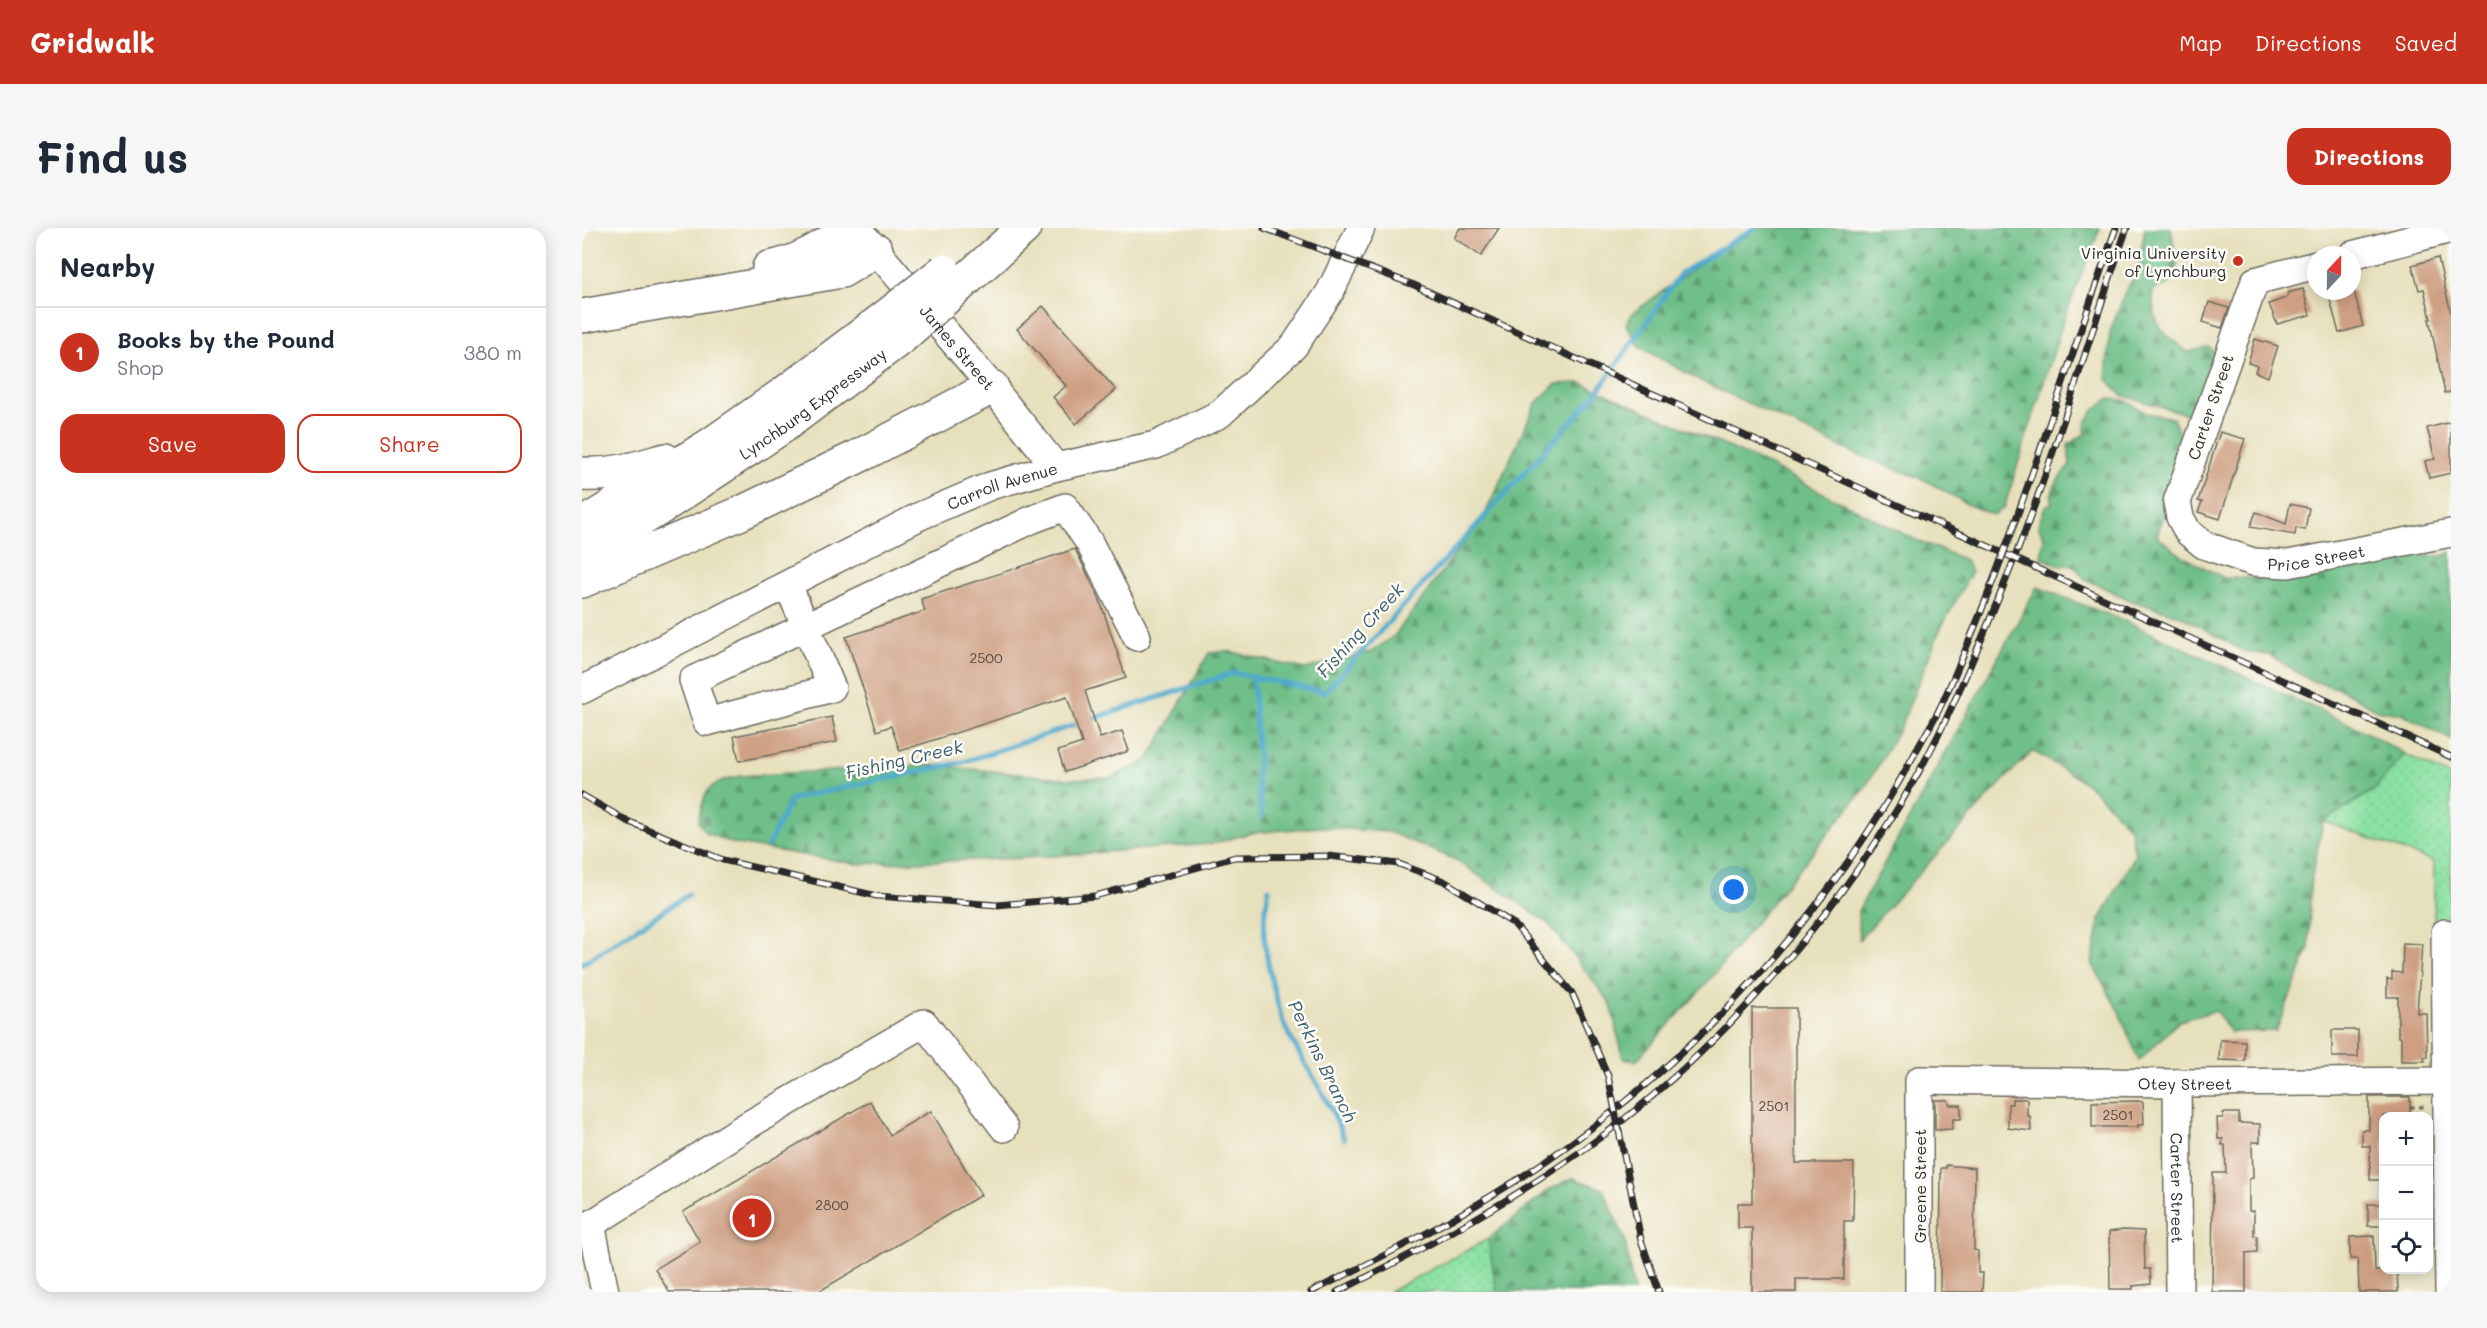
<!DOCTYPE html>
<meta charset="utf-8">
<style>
:root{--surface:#fff;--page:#f6f6f7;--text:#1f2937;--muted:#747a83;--line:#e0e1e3;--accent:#c8321e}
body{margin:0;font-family:Mali,sans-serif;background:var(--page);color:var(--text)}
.controls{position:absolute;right:18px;bottom:18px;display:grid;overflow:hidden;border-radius:12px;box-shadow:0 3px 15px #0003}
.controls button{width:54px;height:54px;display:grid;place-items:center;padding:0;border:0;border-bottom:2px solid var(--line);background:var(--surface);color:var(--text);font:30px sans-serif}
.compass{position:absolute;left:1725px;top:18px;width:54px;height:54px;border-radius:50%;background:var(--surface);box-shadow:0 3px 15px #0003;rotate:22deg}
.you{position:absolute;left:1152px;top:662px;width:21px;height:21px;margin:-15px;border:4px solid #fff;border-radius:50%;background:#1a73e8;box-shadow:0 0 0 9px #1a73e833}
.badge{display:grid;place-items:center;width:39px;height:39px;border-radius:50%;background:var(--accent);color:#fff;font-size:20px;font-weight:700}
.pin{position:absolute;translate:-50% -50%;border:3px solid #fff;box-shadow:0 2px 6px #0006}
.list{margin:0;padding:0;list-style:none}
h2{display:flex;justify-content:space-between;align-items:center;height:78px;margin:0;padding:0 24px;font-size:26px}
h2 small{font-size:20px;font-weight:400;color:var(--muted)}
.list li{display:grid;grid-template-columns:39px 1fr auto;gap:18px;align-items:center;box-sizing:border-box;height:90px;padding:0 24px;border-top:2px solid var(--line)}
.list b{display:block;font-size:22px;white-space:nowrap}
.list p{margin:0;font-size:20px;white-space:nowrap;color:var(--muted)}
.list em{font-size:20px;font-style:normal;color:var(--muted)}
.actions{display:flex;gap:12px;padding:18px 24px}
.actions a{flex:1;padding:14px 0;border:2px solid var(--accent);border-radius:18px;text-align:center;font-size:21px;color:var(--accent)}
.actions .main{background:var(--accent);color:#fff}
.icon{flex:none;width:33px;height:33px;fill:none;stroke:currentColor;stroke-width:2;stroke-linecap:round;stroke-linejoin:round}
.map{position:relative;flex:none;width:1869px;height:1064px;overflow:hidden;border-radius:18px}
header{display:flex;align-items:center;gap:36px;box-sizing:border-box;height:84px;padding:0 30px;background:var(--accent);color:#fff}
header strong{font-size:28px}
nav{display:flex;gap:33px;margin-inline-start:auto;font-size:21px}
.intro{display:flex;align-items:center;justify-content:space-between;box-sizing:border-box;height:144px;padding:0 36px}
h1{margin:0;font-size:42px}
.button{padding:15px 27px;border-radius:18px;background:var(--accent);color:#fff;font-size:21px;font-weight:700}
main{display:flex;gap:36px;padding:0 36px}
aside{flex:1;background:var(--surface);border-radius:18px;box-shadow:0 3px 15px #0003}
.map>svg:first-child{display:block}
.grass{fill:url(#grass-dots);stroke:#5b8667;stroke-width:1.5}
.forest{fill:url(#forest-firs);stroke:#4e755a;stroke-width:1.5}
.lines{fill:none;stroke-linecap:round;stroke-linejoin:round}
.stream{stroke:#50aacd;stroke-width:5}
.building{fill:#ce9f82}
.minor-casing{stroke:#6d6a5e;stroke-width:30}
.highway-casing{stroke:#6d6a5e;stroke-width:36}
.path{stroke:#6d6a5e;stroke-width:3;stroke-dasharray:4.5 4.5;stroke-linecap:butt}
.minor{stroke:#fff;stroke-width:27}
.highway{stroke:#fff;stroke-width:33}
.rail-casing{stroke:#2b2b2b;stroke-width:7}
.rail{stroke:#fdfcf7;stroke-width:4.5;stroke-dasharray:14;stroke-linecap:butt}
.highway-bridge-casing{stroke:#6d6a5e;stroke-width:36;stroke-linecap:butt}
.highway-bridge{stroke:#fff;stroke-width:33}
.poi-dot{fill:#c8321e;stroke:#fdfcf7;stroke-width:2}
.labels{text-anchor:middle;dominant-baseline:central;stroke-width:5;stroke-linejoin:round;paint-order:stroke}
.number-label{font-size:14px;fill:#544841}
.poi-label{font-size:16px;fill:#2b2b2b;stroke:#fdfcf7;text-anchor:end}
.street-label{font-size:16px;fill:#2b2b2b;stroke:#fdfcf7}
.water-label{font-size:18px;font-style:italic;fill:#3a5e6c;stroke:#fdfcf7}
</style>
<header>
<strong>Gridwalk</strong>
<nav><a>Map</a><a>Directions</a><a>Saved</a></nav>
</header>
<div class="intro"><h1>Find us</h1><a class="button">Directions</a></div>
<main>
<aside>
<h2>Nearby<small></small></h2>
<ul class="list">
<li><span class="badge">1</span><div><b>Books by the Pound</b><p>Shop</p></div><em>380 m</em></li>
</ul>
<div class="actions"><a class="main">Save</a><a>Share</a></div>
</aside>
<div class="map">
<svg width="1869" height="1064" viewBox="0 0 1869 1064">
<defs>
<pattern id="grass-dots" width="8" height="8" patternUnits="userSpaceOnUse" patternTransform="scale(1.5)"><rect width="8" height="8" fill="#8be1a3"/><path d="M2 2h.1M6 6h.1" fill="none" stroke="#78c18c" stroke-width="1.8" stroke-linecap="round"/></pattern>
<pattern id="forest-firs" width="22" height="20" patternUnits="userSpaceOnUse" patternTransform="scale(1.5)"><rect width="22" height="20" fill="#70bf89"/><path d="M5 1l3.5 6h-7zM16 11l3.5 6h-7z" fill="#5c9b70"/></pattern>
</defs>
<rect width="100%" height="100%" fill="#fdfcf7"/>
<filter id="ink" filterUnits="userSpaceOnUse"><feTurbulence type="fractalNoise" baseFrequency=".0167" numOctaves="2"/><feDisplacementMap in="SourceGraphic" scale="12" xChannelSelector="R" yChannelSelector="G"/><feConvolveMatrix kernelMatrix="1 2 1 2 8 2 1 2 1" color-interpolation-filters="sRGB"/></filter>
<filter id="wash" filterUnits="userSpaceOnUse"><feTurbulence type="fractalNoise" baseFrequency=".008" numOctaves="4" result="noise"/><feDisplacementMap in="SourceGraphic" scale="24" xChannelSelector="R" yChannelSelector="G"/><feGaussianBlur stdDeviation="1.35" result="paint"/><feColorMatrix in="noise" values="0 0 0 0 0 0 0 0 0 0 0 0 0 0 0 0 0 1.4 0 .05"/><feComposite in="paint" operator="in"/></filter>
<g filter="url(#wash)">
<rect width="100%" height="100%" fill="#e7e0bd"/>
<g class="grass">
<path d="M 1823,526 L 1869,549 L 1869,698 L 1852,694 L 1852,634 L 1741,593 L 1792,562 Z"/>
<path d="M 906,1011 L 915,1064 L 807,1064 Z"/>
</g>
<g class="forest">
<path d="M 1173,0 L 1518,0 L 1483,88 L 1422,280 L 1411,287 L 1387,277 L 1343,252 L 1274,226 L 1117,152 L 1058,119 L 1044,96 L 1051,85 L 1142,18 Z"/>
<path d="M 1563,0 L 1589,0 L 1595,39 L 1589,55 L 1571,62 C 1569,97 1580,104 1606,124 L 1626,119 L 1637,128 L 1618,171 L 1608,187 L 1539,167 L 1524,150 L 1528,104 L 1543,64 L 1555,45 Z"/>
<path d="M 999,155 L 1180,234 L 1334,312 L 1384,332 L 1389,345 L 1358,402 L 1317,502 L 1282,561 L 1125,755 L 1054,833 L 1041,831 L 1029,776 L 967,696 L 874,632 L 807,604 L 738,599 L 669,605 L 629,616 L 443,630 L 275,636 L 149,615 L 124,605 L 116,594 C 124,560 123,557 158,548 L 350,537 L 488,551 L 528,550 L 565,533 L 627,425 L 645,423 L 723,441 L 789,424 L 813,407 L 903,286 L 954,175 L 974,156 Z"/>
<path d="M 1526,171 L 1542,172 L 1564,185 L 1591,190 C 1602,215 1604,243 1592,269 C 1585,284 1580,290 1575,308 L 1600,328 L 1642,350 L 1674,350 L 1745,343 L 1781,335 L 1809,337 L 1834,328 L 1861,328 L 1869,324 L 1869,512 L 1823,487 L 1795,482 L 1761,462 L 1728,452 L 1687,427 L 1662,423 L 1597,387 L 1550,373 L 1503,351 L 1491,337 L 1478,338 L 1459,329 L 1462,312 L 1456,297 L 1463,279 L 1469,276 C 1468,260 1478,249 1488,237 L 1486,217 L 1503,206 C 1502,190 1513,180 1526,171 Z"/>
<path d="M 1455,359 L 1545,394 L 1780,502 L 1823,526 L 1792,562 L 1741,594 L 1728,658 L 1727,721 L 1694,803 L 1648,804 L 1634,783 L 1597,793 L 1557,833 L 1537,784 L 1510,735 L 1518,692 L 1553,627 L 1548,600 L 1507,557 L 1451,523 L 1421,553 L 1277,712 L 1276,683 Z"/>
<path d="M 991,950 L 1021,961 L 1043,1012 L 1052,1064 L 915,1064 L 906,1011 L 967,962 Z"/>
</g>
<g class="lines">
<g class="stream">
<path d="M 671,449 L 675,520 L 677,527 L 675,548 L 680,589"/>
<path d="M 507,492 L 651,445 L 743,464 L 1014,166 L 1099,45 L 1173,0"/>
<path d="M 186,618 L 209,571 L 381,534 L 499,495"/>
<path d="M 687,661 C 678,703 683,725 693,766 C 697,779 699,792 706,805 C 725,841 748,872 762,911"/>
<path d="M 0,736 L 106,667"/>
</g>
</g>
<g id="blocks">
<g class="building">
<path d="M 878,0 L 917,0 L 899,28 L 872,10 Z"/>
<path d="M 1856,30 L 1869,85 L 1869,164 L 1863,165 L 1847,91 L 1849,91 L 1842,61 L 1837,62 L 1830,37 Z"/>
<path d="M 1721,61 L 1728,87 L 1695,96 L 1687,76 L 1706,69 L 1705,65 Z"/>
<path d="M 1755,63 L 1772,63 L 1781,98 L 1757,105 L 1747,68 L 1755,66 Z"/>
<path d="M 1627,74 L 1647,80 L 1640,100 L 1621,94 Z"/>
<path d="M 461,78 L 534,162 L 494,196 L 471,169 L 484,158 L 435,101 Z"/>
<path d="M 1673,111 L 1696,118 L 1686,149 L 1673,144 L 1675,138 L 1666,135 Z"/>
<path d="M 1869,194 L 1869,245 L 1847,250 L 1843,233 L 1853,231 L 1845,200 Z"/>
<path d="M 1638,204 L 1663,211 L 1638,291 L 1616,284 L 1620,274 L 1616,273 Z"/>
<path d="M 1708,276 L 1727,280 L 1723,302 L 1714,300 L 1713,307 L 1668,299 L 1674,284 L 1704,296 Z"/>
<path d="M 493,321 L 517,370 L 544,450 L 503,463 L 518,510 L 540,503 L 547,523 L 483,544 L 476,523 L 500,515 L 485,469 L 318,523 L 309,498 L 295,503 L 264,409 L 343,383 L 339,371 Z"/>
<path d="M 250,489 L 255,514 L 157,533 L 152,508 Z"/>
<path d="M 1821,715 L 1840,716 L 1835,785 L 1844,785 L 1845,829 L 1842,829 L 1843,833 L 1819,833 L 1819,809 L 1816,809 L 1816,769 L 1805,769 L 1805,751 L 1810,752 L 1810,744 L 1820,745 Z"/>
<path d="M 1170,780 L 1214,780 L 1214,935 L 1272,935 L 1271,993 L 1262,993 L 1262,1051 L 1214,1051 L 1214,1064 L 1170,1064 L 1170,1000 L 1156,1000 L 1156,975 L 1170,975 Z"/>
<rect x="1750" y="802" width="26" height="27"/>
<path d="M 1638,812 L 1663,813 L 1663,833 L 1637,832 Z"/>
<path d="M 1787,869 L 1828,869 L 1828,888 L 1802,888 L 1802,952 L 1788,952 L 1788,918 L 1780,918 L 1780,902 L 1787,902 Z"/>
<path d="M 1430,871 L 1445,871 L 1445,888 L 1448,888 L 1449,903 L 1426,900 L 1426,876 L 1430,876 Z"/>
<path d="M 1353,872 L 1366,872 L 1368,877 L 1379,877 L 1379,891 L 1371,891 L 1370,901 L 1353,902 Z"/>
<path d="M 288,873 L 308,907 L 349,883 L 399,967 L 236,1064 L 87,1064 L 73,1041 L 118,1014 L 101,984 Z"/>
<path d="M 1556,873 L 1561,874 L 1562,897 L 1556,897 L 1556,899 L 1510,899 L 1510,874 Z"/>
<path d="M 1641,885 L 1657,885 L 1657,895 L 1678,896 L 1678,914 L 1670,914 L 1671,950 L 1667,951 L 1667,983 L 1672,983 L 1672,1008 L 1675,1008 L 1675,1024 L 1664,1025 L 1664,1064 L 1630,1064 L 1631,945 L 1644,945 L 1643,917 L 1640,917 L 1641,911 L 1636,911 L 1635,890 L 1641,890 Z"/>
<path d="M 1364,937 L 1393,940 L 1392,1022 L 1396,1023 L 1396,1045 L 1401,1045 L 1400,1064 L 1358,1064 L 1359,940 L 1364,940 Z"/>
<rect x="1786" y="976" width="16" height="22"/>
<path d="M 1542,1002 L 1562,1003 L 1563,1041 L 1568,1041 L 1569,1056 L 1551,1058 L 1551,1061 L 1528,1061 L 1527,1004 Z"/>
<path d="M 1792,1008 L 1793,1043 L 1815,1043 L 1816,1064 L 1777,1064 L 1776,1031 L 1768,1031 L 1768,1009 Z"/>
</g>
</g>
</g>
<g filter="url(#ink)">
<use href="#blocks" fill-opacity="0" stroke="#6d6a5e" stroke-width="1.5"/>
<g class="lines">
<defs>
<g id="minor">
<path id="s1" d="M 275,0 L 410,159 L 474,239"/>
<path d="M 1770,27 L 1869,1"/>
<path id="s2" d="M 1734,37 L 1673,53 L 1595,274 L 1598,289 L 1606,304 L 1622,317 L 1671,334 L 1706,336 L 1869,305"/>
<path d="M 206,357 L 250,460 L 125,494 L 111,452 L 449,292 L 483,279 L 507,314 L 555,409"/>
<path id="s3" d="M 0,462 L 338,288 L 408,258 L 474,239 L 574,217 L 638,186 L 712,118 L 748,64 L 779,0"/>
<path d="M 1863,705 L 1867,1064"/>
<path id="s4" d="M 1595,855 L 1597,1064"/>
<path d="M 9,996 L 23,1064"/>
<path d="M 0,1002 L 163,899 L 342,795 L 422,900"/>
<path id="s5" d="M 1337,1064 L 1337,852 L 1595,855 L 1869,853"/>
</g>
<g id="highway">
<path d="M 187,40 C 217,35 243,18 268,0"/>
<path d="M 376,59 L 442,0"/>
<path d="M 0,88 L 260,43 L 294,22"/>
<path d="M 0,246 C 30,248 55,240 83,232"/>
<path d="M 0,297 L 128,217 L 204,164 L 301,91"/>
<path id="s6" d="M 0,327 L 75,282 L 200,199 L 320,109"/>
<path d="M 0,353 L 159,285 L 281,226 L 410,159"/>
</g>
</defs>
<use href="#minor" class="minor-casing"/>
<use href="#highway" class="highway-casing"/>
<path class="path" d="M 1828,879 L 1842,879"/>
<use href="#minor" class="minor"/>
<use href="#highway" class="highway"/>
<defs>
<g id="rail">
<path d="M 682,0 L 832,57 L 1869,529"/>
<path d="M 0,567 L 45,593 L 141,632 L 295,668 L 415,677 L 513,668 L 653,629 L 746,628 L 817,636 L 862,653 L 932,696 L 990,765 L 1026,848 L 1059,1012 L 1077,1064"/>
<path d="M 729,1064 C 792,1033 854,1002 914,965 C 1088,859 1235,705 1332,527 C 1342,508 1354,490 1362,471 C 1431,319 1478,157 1534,0"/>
<path d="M 755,1064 C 848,1018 939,968 1023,906 C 1163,801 1300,634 1372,474 C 1404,403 1434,330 1460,256 C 1490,171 1515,85 1545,0"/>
</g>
</defs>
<use href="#rail" class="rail-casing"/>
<use href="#rail" class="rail"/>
<defs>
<g id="highway-bridge">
<path d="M 301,91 L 362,43"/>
<path d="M 320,109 L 376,59"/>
</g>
</defs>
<use href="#highway-bridge" class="highway-bridge-casing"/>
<use href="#highway-bridge" class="highway-bridge"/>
</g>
</g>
<circle class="poi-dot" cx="1656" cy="33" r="6"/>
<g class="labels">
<g class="number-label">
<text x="404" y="429">2500</text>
<text x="1192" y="877">2501</text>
<text x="1536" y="886">2501</text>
<text x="250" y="976">2800</text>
</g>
<g class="poi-label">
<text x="1644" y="24">Virginia University<tspan x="1644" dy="18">of Lynchburg</tspan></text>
</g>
<g class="street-label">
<text stroke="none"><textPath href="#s1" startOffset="156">James Street</textPath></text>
<text stroke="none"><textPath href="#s6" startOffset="276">Lynchburg Expressway</textPath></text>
<text transform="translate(1628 179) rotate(-71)">Carter Street</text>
<text stroke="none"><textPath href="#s3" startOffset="468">Carroll Avenue</textPath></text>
<text stroke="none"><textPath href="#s2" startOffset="466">Price Street</textPath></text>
<text stroke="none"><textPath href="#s5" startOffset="478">Otey Street</textPath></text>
<text transform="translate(1337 958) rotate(-90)">Greene Street</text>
<text stroke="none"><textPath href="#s4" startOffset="105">Carter Street</textPath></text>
</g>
<g class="water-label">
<text transform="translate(778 402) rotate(-48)">Fishing Creek</text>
<text transform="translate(322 531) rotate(-13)">Fishing Creek</text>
<text transform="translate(741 833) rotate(64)">Perkins Branch</text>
</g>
</g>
</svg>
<div class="controls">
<button>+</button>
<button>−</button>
<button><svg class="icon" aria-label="locate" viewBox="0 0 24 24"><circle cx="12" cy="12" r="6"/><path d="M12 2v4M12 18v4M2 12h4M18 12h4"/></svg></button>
</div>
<svg class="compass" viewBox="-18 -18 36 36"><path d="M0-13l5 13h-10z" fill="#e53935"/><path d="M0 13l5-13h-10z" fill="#747a83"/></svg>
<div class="you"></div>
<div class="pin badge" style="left:170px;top:990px">1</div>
</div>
</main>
